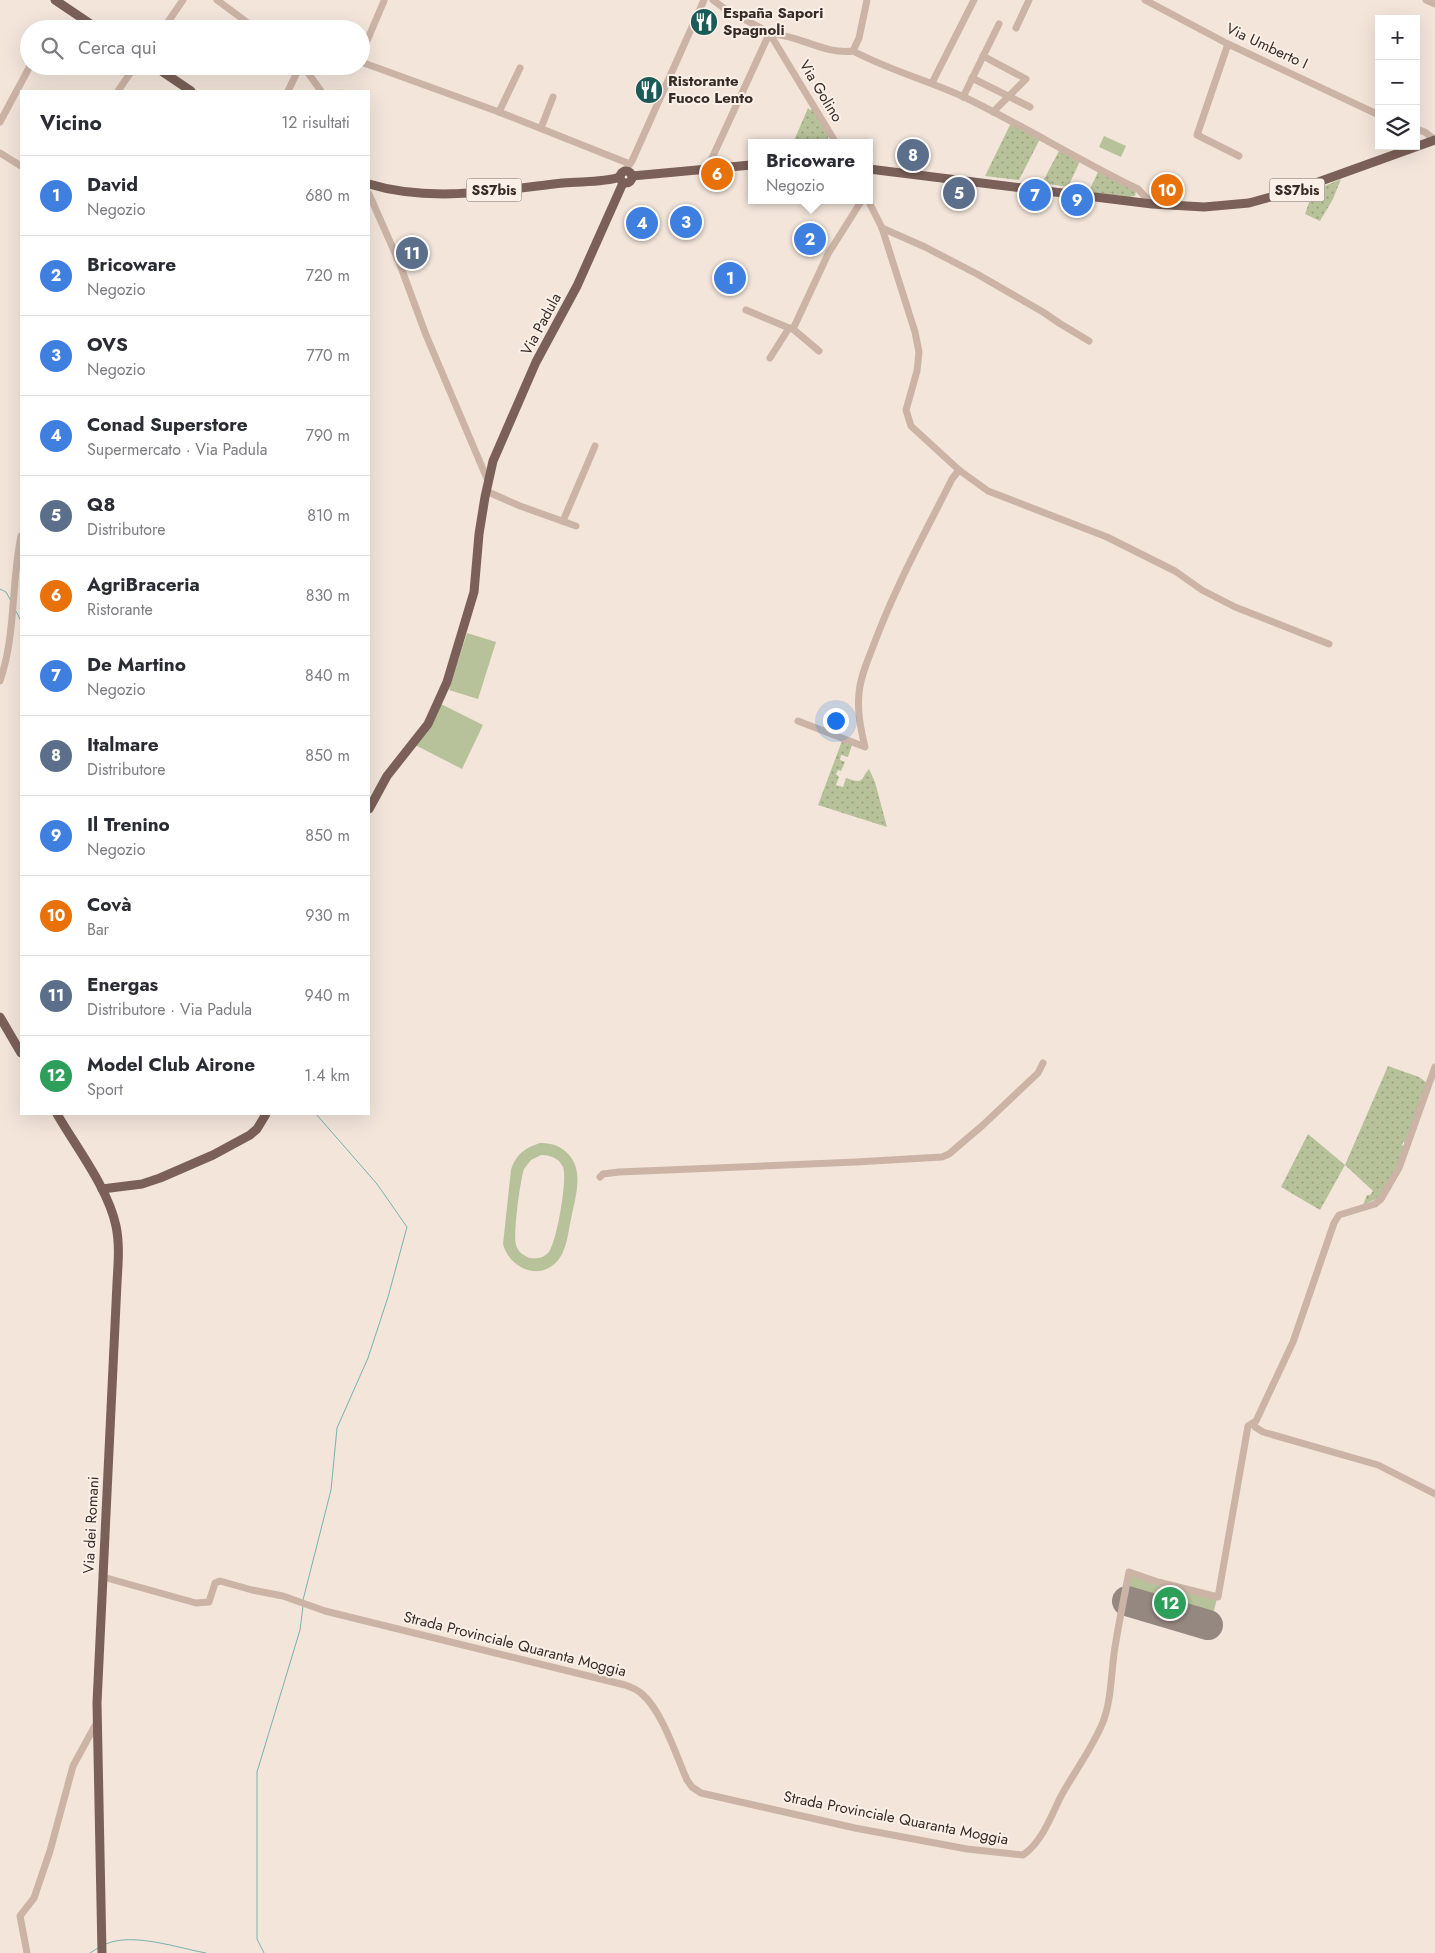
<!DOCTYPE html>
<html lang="it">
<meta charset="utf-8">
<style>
:root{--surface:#fff;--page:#f2f2f3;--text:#2b2b33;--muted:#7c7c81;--line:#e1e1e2;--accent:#1b5a59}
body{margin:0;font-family:Jost,sans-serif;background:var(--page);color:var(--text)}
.controls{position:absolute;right:15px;top:15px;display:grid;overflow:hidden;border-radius:0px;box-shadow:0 5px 20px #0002}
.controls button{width:45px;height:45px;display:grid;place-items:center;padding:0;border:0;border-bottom:1px solid var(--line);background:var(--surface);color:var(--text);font:25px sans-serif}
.you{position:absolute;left:835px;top:720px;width:18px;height:18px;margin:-12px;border:4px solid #fff;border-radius:50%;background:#1a73e8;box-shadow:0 0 0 8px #1a73e833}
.badge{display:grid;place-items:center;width:32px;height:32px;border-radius:50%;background:var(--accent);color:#fff;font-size:16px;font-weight:700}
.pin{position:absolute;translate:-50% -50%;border:2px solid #fff;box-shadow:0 1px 5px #0006}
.popup{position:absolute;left:748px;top:139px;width:125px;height:65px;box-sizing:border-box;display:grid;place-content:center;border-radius:0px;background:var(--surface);filter:drop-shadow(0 1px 4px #0005);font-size:16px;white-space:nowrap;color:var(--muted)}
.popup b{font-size:19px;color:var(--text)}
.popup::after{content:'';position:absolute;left:50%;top:100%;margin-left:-10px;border:10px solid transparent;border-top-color:var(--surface)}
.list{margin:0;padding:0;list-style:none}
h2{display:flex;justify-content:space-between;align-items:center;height:65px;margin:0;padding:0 20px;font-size:21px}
h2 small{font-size:16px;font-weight:400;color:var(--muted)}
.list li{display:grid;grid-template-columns:32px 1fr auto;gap:15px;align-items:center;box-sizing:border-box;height:80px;padding:0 20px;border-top:1px solid var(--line)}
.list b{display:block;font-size:19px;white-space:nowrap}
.list p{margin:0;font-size:16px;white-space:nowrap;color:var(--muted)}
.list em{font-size:16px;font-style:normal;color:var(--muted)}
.icon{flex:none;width:28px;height:28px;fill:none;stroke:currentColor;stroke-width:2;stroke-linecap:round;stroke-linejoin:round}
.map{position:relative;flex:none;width:1435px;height:1953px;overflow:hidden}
.search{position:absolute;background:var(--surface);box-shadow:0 5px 20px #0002;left:20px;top:20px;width:350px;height:55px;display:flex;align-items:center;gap:12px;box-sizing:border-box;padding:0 18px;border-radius:28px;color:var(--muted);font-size:19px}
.panel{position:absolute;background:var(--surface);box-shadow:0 5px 20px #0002;left:20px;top:90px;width:350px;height:1025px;border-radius:0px}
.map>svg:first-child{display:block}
.grass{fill:url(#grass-dots)}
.pitch{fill:#b8c29a;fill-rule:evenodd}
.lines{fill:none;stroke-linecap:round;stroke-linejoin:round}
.stream{stroke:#78b1af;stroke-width:1}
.runway{stroke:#958880;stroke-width:30}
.minor{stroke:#cbb4a6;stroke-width:7}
.major{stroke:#7a6058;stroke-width:9}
.labels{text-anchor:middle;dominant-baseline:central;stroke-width:4;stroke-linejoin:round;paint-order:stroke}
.shield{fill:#faf0e7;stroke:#726661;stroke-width:1}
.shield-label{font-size:14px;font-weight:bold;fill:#372b27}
.poi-label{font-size:15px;font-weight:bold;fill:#372b27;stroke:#faf0e7;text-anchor:start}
.street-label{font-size:15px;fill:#372b27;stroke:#faf0e7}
</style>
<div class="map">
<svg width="1435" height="1953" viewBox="0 0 1435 1953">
<defs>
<pattern id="grass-dots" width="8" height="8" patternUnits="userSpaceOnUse" patternTransform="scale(1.25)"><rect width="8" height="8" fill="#b8c29a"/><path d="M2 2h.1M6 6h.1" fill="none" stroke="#969e7e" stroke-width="1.8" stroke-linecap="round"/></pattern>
</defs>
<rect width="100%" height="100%" fill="#f3e5da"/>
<g class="grass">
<path d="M 808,108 L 810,110 L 814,108 L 829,135 L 826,143 L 793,143 Z"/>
<path d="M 1011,123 L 1040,139 L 1019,180 L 985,176 Z"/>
<path d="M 1060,149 L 1080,161 L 1068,187 L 1042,183 Z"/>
<path d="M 1098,172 L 1136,191 L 1135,196 L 1129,197 L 1090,192 L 1090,189 Z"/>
<path d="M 1341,179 L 1333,199 L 1320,221 L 1305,214 L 1313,191 Z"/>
<path d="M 842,741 L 852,745 L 848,757 L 841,755 L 840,760 L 845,762 L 841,771 L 838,770 L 836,774 L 839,777 L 836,785 L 843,787 L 846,778 C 865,785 860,779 869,769 L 875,782 L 887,827 L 818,805 Z"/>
<path d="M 1388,1066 L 1419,1077 L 1427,1083 L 1406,1142 L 1403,1142 L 1402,1145 L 1404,1146 L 1400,1159 L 1380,1197 L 1363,1205 L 1367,1195 L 1370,1195 L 1373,1191 L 1345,1165 L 1320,1210 L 1281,1187 L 1308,1134 L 1345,1165 Z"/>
</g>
<g class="pitch">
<path d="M 1104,136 L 1126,146 L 1121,157 L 1099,147 Z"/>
<path d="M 467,633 L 496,642 L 478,699 L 449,690 Z"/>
<path d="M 441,704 L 483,725 L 462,769 L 415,745 Z"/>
<path d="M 540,1143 C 550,1143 558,1145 565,1151 C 586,1168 575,1198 571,1219 C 568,1233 567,1248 559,1259 C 541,1283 509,1268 503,1244 L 511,1170 C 516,1154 525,1148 540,1143 ZM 541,1155 C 550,1155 559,1158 563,1167 C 568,1178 556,1246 548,1253 C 543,1258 536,1259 530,1258 C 524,1256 518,1252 516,1245 C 513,1235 520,1181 524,1169 L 531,1160 Z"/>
<path d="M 1131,1576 L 1217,1599 L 1208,1632 L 1124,1608 Z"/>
</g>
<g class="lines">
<g class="stream">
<path d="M 0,589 L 6,592 L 11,601"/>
<path d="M 16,611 L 21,621"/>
<path d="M 303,1600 L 331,1490 L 337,1428 L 368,1358 L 388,1297 L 407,1227 L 377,1184 L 316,1114"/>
<path d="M 106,1944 C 132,1932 178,1948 206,1953"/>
<path d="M 90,1953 L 98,1948"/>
<path d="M 264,1953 L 257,1939 L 257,1772 L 300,1630 L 303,1606"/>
</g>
<path class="runway" d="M 1127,1601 L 1208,1625"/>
<g class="minor">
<path d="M 217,0 L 256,29"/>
<path d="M 713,0 L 725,9 L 772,34 L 773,39 L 836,143"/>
<path d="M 1145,0 L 1228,44 L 1379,115"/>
<path d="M 1426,0 L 1435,4"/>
<path d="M 1016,28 L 1029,0"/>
<path d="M 163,29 L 183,0"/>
<path d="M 772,34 C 799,35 825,55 853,51 L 859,38 L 867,0"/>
<path d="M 1228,44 L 1197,135 L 1239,156"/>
<path d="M 853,51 C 889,70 929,81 966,98 C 1024,126 1080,161 1138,189 L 1152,204"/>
<path d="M 361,55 L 384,1"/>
<path d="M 983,56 L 1026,79 L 993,112"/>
<path d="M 361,62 L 499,112 L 630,164"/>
<path d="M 303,66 L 321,91"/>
<path d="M 972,78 L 1030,107"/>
<path d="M 932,83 L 974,0"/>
<path d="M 118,91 L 135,66"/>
<path d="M 288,91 L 300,66"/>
<path d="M 963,97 L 999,24"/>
<path d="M 499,112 L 520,68"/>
<path d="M 0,122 L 30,66"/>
<path d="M 541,128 L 553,97"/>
<path d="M 1416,129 L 1425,132 L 1435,140"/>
<path d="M 0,153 L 21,166"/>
<path d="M 707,169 L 770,32"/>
<path d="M 624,171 L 632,161 L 704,0"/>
<path d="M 369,194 L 399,262 L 426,335 L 488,481"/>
<path d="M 868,200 L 882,228 L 915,332 L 919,352 L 917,371 L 906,410 L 911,426 L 959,470 L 988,491 L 1107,537 L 1175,571 L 1202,590 L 1235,607 L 1329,644"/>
<path d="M 882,228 L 925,247 L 977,274 L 1043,312 L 1059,323 L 1089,341"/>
<path d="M 746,310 L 789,328"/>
<path d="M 819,351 L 793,329 L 828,254 L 862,200"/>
<path d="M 770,358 L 789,328 L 793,329"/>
<path d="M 486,491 L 520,506 L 576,526"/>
<path d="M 563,521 L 595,446"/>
<path d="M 0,681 C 16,635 11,584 21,536"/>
<path d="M 798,721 L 865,747 C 861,730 857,712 859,694 C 860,677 868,660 874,644 C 895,587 925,533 952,479 L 959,470"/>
<path d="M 600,1177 L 603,1174 L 619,1172 L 856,1162 L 942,1157 L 949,1154 L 983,1125 L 1038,1073 L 1043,1063"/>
<path d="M 1254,1423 L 1255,1427 L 1263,1432 L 1378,1465 L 1435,1494"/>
<path d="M 103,1577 L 196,1603 L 209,1602 L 215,1583 L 220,1581 L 252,1590 L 283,1596 L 325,1611 L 625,1685 C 631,1687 637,1689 642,1694 C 662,1711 676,1755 687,1780 L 692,1787 L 701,1793 L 855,1828 L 967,1849 L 1023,1855 C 1041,1843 1051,1817 1060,1798 C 1074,1772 1092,1749 1103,1722 C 1112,1698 1111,1671 1115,1647 C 1119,1622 1124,1597 1129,1572 L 1158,1582 L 1218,1597 L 1248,1426 L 1256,1421 L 1293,1342 L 1334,1223 L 1339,1215 L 1375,1204 L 1381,1199 L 1399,1168 L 1435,1067"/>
<path d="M 27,1953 L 20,1916 L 34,1898 L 50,1851 L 73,1766 L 97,1722"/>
</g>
<g class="major">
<path d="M 55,0 L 98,29"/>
<path d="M 154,66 L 191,91"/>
<path d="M 869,169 L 1152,204 L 1204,207 L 1249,203 L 1296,190 L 1435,140"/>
<circle cx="626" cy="177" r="6"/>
<path d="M 632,176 L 751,165"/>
<path d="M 369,184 C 431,203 500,190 563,183 C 581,181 602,183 620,177"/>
<path d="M 369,809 L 387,776 L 428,724 L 447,682 L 474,592 L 479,534 L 485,497 L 493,461 L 536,362 L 577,286 L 623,183"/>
<path d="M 0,1017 L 21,1053"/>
<path d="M 57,1114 C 76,1147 108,1188 116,1226 C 120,1245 118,1264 117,1283 L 97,1703 L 102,1953"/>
<path d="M 102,1189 L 142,1184 L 160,1178 L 213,1155 L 250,1135 L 257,1129 L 266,1114"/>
</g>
</g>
<defs>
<symbol id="restaurant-disc" viewBox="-11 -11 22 22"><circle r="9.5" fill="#1b5a59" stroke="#faf0e7"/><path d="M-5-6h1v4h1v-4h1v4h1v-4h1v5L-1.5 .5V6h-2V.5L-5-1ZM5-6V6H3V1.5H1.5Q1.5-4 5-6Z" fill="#fff"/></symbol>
</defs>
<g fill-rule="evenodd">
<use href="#restaurant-disc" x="688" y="6" width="32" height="32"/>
<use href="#restaurant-disc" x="633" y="74" width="32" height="32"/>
</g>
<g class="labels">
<g class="shield">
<rect x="466.5" y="178.5" width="55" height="23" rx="4"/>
<rect x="1269.5" y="178.5" width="55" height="23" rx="4"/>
</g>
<g class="shield-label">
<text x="494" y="190">SS7bis</text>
<text x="1297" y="190">SS7bis</text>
</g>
<g class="poi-label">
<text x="723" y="13">España Sapori<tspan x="723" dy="17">Spagnoli</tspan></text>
<text x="668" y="81">Ristorante<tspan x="668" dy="17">Fuoco Lento</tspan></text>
</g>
<g class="street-label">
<text transform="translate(1267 46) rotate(25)">Via Umberto I</text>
<text transform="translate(821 91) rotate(59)">Via Golino</text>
<text transform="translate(541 324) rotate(-62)">Via Padula</text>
<text transform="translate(91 1525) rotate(-87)">Via dei Romani</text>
<text transform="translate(515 1644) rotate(14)">Strada Provinciale Quaranta Moggia</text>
<text transform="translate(896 1818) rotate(11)">Strada Provinciale Quaranta Moggia</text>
</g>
</g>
</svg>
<div class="controls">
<button>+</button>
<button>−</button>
<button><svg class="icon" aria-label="layers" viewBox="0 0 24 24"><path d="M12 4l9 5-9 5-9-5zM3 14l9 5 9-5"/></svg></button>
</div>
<div class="you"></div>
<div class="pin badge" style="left:730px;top:278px;background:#3f7fe0">1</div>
<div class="pin badge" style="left:810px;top:239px;background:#3f7fe0">2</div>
<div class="popup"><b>Bricoware</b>Negozio</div>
<div class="pin badge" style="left:686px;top:222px;background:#3f7fe0">3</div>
<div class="pin badge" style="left:642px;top:223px;background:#3f7fe0">4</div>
<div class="pin badge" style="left:959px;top:193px;background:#5c6f8a">5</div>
<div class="pin badge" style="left:717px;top:174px;background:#e8710a">6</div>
<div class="pin badge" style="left:1035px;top:195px;background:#3f7fe0">7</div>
<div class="pin badge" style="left:913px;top:155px;background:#5c6f8a">8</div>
<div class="pin badge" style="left:1077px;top:200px;background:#3f7fe0">9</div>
<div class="pin badge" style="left:1167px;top:190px;background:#e8710a">10</div>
<div class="pin badge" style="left:412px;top:253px;background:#5c6f8a">11</div>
<div class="pin badge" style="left:1170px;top:1603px;background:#2e9e5b">12</div>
<div class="search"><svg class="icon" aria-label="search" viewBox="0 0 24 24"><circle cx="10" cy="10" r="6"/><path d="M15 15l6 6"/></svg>Cerca qui</div>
<section class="panel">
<h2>Vicino<small>12 risultati</small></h2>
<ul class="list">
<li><span class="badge" style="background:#3f7fe0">1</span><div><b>David</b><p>Negozio</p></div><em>680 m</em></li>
<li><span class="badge" style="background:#3f7fe0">2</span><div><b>Bricoware</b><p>Negozio</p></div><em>720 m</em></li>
<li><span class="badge" style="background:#3f7fe0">3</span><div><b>OVS</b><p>Negozio</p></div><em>770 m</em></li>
<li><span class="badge" style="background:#3f7fe0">4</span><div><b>Conad Superstore</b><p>Supermercato · Via Padula</p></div><em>790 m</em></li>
<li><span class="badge" style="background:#5c6f8a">5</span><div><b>Q8</b><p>Distributore</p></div><em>810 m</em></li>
<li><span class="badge" style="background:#e8710a">6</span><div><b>AgriBraceria</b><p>Ristorante</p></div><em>830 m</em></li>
<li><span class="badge" style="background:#3f7fe0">7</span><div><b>De Martino</b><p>Negozio</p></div><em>840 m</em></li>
<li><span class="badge" style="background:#5c6f8a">8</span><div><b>Italmare</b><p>Distributore</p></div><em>850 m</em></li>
<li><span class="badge" style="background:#3f7fe0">9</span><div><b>Il Trenino</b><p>Negozio</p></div><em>850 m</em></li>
<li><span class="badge" style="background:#e8710a">10</span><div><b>Covà</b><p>Bar</p></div><em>930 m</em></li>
<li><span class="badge" style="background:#5c6f8a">11</span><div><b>Energas</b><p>Distributore · Via Padula</p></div><em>940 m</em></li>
<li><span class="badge" style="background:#2e9e5b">12</span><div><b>Model Club Airone</b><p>Sport</p></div><em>1.4 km</em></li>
</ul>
</section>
</div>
